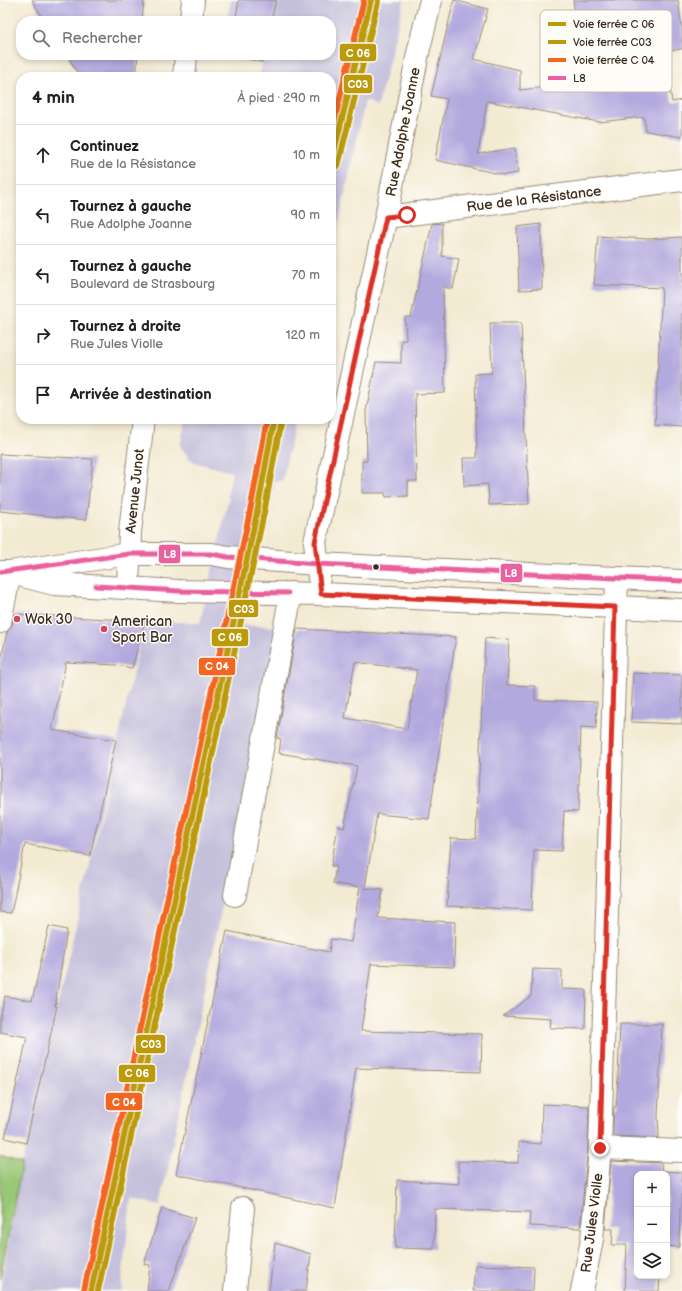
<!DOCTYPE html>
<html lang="fr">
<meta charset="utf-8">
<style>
:root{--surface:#fff;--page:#f6f6f6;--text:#222;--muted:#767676;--line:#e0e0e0}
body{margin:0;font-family:"Balsamiq Sans",sans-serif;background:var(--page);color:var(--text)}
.controls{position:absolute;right:12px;bottom:12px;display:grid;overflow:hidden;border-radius:8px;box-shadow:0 2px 6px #0003}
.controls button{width:36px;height:36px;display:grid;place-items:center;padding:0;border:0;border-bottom:1px solid var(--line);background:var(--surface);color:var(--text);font:20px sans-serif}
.stop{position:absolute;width:12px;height:12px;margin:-9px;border:3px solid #d93025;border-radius:50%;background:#fff}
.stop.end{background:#d93025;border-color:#fff;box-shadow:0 1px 4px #0008}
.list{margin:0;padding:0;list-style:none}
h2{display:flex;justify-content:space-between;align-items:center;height:52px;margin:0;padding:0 16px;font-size:17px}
h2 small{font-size:13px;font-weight:400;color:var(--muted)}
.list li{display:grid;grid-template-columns:26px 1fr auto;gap:12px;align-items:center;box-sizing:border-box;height:60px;padding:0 16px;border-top:1px solid var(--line)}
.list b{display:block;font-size:15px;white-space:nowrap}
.list p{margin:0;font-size:13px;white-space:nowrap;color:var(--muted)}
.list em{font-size:13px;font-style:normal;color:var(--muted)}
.icon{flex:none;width:22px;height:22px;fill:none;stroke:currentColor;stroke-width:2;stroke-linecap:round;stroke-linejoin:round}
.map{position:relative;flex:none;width:682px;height:1291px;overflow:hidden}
.search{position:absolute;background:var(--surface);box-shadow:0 2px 6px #0003;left:16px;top:16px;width:320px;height:44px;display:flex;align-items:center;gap:10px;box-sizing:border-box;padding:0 14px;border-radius:16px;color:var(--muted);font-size:15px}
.panel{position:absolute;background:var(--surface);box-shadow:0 2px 6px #0003;left:16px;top:72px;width:320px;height:352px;border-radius:16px}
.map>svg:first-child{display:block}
.industrial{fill:#c5c0db}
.green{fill:#9ac776;stroke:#6a784a}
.building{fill:#b2a9de;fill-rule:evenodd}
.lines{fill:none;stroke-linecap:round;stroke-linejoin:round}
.minor-casing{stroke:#978a78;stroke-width:24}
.minor{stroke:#fff;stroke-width:22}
.bus-1-casing{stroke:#fdfcf7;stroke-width:8}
.bus-1{stroke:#ea619f;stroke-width:5}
.rail-1-casing{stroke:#fdfcf7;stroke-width:9}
.rail-2-casing{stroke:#fdfcf7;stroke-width:9}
.rail-3-casing{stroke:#fdfcf7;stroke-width:9}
.rail-1{stroke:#bb9b0c;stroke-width:6}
.rail-2{stroke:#bb9b0c;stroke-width:6}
.rail-3{stroke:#f26522;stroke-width:6}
.route{stroke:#d93025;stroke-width:5}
.bus-dot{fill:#3b2a1e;stroke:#fdfcf7;stroke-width:1.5}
.poi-dot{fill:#d1495b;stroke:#fdfcf7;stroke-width:1.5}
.labels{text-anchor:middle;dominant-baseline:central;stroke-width:3;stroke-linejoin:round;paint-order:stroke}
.street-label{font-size:14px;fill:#3b2a1e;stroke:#fdfcf7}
.poi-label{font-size:14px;fill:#3b2a1e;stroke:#fdfcf7;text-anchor:start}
.key{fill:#fdfcf7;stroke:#c3bdb6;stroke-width:1}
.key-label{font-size:11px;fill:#3b2a1e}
.line-badge{stroke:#fdfcf7;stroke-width:1.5}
.badge-label{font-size:11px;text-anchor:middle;font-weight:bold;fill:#fff}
</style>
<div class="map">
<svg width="682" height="1291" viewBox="0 0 682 1291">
<rect width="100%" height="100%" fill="#fdfcf7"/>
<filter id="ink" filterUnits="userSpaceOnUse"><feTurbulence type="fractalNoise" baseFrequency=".025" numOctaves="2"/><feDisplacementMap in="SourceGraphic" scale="8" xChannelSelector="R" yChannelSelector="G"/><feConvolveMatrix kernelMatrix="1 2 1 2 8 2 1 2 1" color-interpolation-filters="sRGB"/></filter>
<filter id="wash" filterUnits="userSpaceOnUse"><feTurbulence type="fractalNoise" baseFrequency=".012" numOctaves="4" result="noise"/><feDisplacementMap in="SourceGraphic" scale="16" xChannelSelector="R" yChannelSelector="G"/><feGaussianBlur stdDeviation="0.9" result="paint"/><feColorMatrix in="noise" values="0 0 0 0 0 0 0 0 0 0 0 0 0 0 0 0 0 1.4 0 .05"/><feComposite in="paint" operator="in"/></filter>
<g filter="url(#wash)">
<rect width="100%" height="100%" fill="#f3ead2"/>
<g class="industrial">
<path d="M 231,0 L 404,0 L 378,106 L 365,101 L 331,258 L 331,77 L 259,77 L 262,64 L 220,55 L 331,55 L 331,21 L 227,21 Z"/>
<path d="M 186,419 L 296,419 L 282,481 L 275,481 L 271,505 L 267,504 L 242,625 L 280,627 L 160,1206 L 131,1198 L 121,1291 L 0,1291 L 22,1163 L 145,621 L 200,623 L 229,497 L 227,497 L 232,472 L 197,463 L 190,459 L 180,446 Z"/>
</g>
<path class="green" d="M 0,1156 L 22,1163 L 0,1279 Z"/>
<g id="blocks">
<g class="building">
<path d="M 32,0 L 144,0 L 142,21 L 45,21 Z"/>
<path d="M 239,0 L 276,0 L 271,21 L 235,21 Z"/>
<path d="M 454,0 L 488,9 L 474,59 L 520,70 L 520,90 L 584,83 L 573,0 L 678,0 L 682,28 L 682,49 L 664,51 L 672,102 L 682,100 L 682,137 L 646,131 L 644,117 L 599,122 L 487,101 L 478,154 L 515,148 L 518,173 L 504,175 L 435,160 L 447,99 L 431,96 Z"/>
<path d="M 67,55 L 138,55 L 136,77 L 80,77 Z"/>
<path d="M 229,55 L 264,55 L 262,62 Z"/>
<path d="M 442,223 L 442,256 L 459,259 L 453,289 L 443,287 L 445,393 L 415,394 L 417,481 L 408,481 L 408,496 L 386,497 L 385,493 L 362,493 L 362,461 L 367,461 L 366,411 L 376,362 L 401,363 L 401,340 L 406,340 L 405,317 L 411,317 L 432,224 Z"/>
<path d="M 541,224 L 542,289 L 519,290 L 517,227 Z"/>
<path d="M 598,236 L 648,239 L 682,237 L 682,427 L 655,425 L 662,288 L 594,285 Z"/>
<path d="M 490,323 L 521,323 L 529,504 L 489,505 L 488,484 L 464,486 L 463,458 L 477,458 L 475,374 L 492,373 Z"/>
<path d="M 0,454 L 93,459 L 86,520 L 0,511 Z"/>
<path d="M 14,614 L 145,621 L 132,668 L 116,665 L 66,662 L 52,730 L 116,740 L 90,856 L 25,844 L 11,913 L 0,912 L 0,665 L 7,632 L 12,625 Z"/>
<path d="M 297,629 L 456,637 L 429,819 L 377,814 L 365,888 L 383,890 L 378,918 L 455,922 L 454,967 L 371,964 L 361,1031 L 482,1034 L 481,1072 L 356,1068 L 335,1208 L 176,1174 L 227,931 L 329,952 L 331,939 L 351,942 L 360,887 L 333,884 L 336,866 L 331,866 L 338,826 L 344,828 L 357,766 L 279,753 L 281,739 L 277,738 ZM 355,662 L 417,670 L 407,729 L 345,718 Z"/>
<path d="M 485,638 L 509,640 L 507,685 L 535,686 L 535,700 L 597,702 L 596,728 L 581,727 L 578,812 L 564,811 L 562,851 L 534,850 L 532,910 L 447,906 L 451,838 L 476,839 Z"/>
<path d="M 633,673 L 682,675 L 682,724 L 631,722 Z"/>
<path d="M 49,926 L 67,930 L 55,1006 L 57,1006 L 26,1143 L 5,1138 L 27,1037 L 0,1032 L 0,1019 L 5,996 L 32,1001 Z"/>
<path d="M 533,969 L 562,970 L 562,989 L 586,990 L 585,1029 L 550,1028 L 551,1019 L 503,1016 L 531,996 Z"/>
<path d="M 620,1024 L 662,1024 L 658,1116 L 659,1138 L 613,1136 L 614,1107 L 616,1107 L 618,1079 Z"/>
<path d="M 542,1104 L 589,1106 L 588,1147 L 580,1228 L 529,1226 L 530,1212 L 435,1209 L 434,1249 L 395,1248 L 397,1180 L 459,1184 L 458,1161 L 518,1163 L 519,1142 L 541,1144 Z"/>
<path d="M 611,1161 L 661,1163 L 662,1171 L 682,1172 L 682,1207 L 680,1207 L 679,1247 L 667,1246 L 667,1174 L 637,1174 L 637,1276 L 660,1276 L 659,1291 L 625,1291 L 627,1245 L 612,1245 L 613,1229 L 605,1229 Z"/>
<path d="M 162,1208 L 195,1218 L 169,1291 L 147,1291 L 150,1265 L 144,1264 Z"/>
<path d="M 275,1243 L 311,1254 L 306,1291 L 269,1291 Z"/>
<path d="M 475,1265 L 534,1267 L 533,1291 L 473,1291 Z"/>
</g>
</g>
</g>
<g filter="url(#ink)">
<use href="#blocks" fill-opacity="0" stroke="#978a78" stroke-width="1"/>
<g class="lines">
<defs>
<g id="minor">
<path d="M 191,21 L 193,0"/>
<path d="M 184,77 L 186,55"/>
<path d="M 386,217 L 682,180"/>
<path d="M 0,572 L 10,572 L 129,554 L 212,554 L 228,557 L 317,564 L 682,581"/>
<path d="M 19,575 L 54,584 L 179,591 L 321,594 L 682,610"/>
<path d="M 319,578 L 315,542 L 386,217 L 418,53 L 431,0"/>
<path d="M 128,588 L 130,532 L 143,419"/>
<path d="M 0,622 L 10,572"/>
<path d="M 235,895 L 291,593"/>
<path d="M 600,1148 L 682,1151"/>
<path d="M 235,1291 L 243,1208"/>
<path d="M 582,1291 L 592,1239 L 600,1148 L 617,578"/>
</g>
</defs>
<use href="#minor" class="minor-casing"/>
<use href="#minor" class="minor"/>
<defs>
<g id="bus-1">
<path d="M 0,572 L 129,554 L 212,554 L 228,557 L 317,564 L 682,581"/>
<path d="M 96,586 L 179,591 L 288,593"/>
</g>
</defs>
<use href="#bus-1" class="bus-1-casing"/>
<use href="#bus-1" class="bus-1"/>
<defs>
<g id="rail-1">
<path d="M 331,164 L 371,0"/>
<path d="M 91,1291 L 258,507 L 274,419"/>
</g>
<g id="rail-2">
<path d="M 338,166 L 378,2"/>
<path d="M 98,1291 L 265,508 L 281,420"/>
</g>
<g id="rail-3">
<path d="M 331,134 L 364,0"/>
<path d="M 84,1290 L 251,506 L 267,419"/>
</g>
</defs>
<use href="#rail-1" class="rail-1-casing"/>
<use href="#rail-2" class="rail-2-casing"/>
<use href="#rail-3" class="rail-3-casing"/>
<use href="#rail-1" class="rail-1"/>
<use href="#rail-2" class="rail-2"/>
<use href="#rail-3" class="rail-3"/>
</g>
</g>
<g class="lines" filter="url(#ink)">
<path class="route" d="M 407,215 L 386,217 L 315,542 L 321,594 L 615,607 L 600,1148"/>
</g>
<circle class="bus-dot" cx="376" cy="567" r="3.5"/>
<g class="poi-dot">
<circle cx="17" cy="619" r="4"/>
<circle cx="104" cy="629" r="4"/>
</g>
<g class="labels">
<g class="street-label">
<text transform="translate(403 132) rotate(-79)">Rue Adolphe Joanne</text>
<text transform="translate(534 199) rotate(-7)">Rue de la Résistance</text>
<text transform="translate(135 491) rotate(-84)">Avenue Junot</text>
<text transform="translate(592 1223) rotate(-83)">Rue Jules Violle</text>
</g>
<g class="poi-label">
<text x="25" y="619">Wok 30</text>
<text x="112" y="621">American<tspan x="112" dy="16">Sport Bar</tspan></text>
</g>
</g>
<rect x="540" y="10" width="132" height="82" rx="6" class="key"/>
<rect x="548" y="22" width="18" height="4" fill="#bb9b0c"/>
<rect x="548" y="40" width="18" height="4" fill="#bb9b0c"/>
<rect x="548" y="58" width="18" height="4" fill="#f26522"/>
<rect x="548" y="76" width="18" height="4" fill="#ea619f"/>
<g class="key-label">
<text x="573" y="28">Voie ferrée C 06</text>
<text x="573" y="46">Voie ferrée C03</text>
<text x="573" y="64">Voie ferrée C 04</text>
<text x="573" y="82">L8</text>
</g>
<g class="line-badge">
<rect x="339" y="43" width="38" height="19" rx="4" fill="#bb9b0c"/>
<rect x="343" y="74" width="30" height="20" rx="4" fill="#bb9b0c"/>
<rect x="158" y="544" width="23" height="20" rx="4" fill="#ea619f"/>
<rect x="500" y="563" width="23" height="20" rx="4" fill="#ea619f"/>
<rect x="228" y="599" width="31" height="19" rx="4" fill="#bb9b0c"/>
<rect x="211" y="628" width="38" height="19" rx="4" fill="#bb9b0c"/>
<rect x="198" y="657" width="38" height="19" rx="4" fill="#f26522"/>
<rect x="135" y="1034" width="31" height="20" rx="4" fill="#bb9b0c"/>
<rect x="118" y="1064" width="38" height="19" rx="4" fill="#bb9b0c"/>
<rect x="105" y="1092" width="38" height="19" rx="4" fill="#f26522"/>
</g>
<g class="badge-label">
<text x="358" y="57">C 06</text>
<text x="358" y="88">C03</text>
<text x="170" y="558">L8</text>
<text x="511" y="577">L8</text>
<text x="244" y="613">C03</text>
<text x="230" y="641">C 06</text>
<text x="217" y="670">C 04</text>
<text x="151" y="1048">C03</text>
<text x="137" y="1077">C 06</text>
<text x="124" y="1106">C 04</text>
</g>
</svg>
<div class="controls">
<button>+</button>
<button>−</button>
<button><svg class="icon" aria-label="layers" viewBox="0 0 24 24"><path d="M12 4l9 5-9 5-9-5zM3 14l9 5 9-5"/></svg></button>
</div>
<div class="stop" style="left:407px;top:215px"></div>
<div class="stop end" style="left:600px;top:1148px"></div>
<div class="search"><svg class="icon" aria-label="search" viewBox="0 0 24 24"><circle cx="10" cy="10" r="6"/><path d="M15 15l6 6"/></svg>Rechercher</div>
<section class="panel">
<h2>4 min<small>À pied · 290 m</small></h2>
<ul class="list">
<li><svg class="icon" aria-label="ahead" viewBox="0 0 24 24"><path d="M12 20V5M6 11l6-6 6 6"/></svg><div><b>Continuez</b><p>Rue de la Résistance</p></div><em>10 m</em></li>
<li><svg class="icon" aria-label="left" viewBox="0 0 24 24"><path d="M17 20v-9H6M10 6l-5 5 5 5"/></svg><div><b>Tournez à gauche</b><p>Rue Adolphe Joanne</p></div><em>90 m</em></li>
<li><svg class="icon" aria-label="left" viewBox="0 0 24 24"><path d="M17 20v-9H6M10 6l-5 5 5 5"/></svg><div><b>Tournez à gauche</b><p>Boulevard de Strasbourg</p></div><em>70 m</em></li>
<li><svg class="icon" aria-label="right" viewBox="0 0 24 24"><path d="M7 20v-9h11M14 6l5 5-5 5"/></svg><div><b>Tournez à droite</b><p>Rue Jules Violle</p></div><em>120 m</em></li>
<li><svg class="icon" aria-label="arrive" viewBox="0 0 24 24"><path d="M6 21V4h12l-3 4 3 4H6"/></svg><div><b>Arrivée à destination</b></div></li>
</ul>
</section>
</div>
